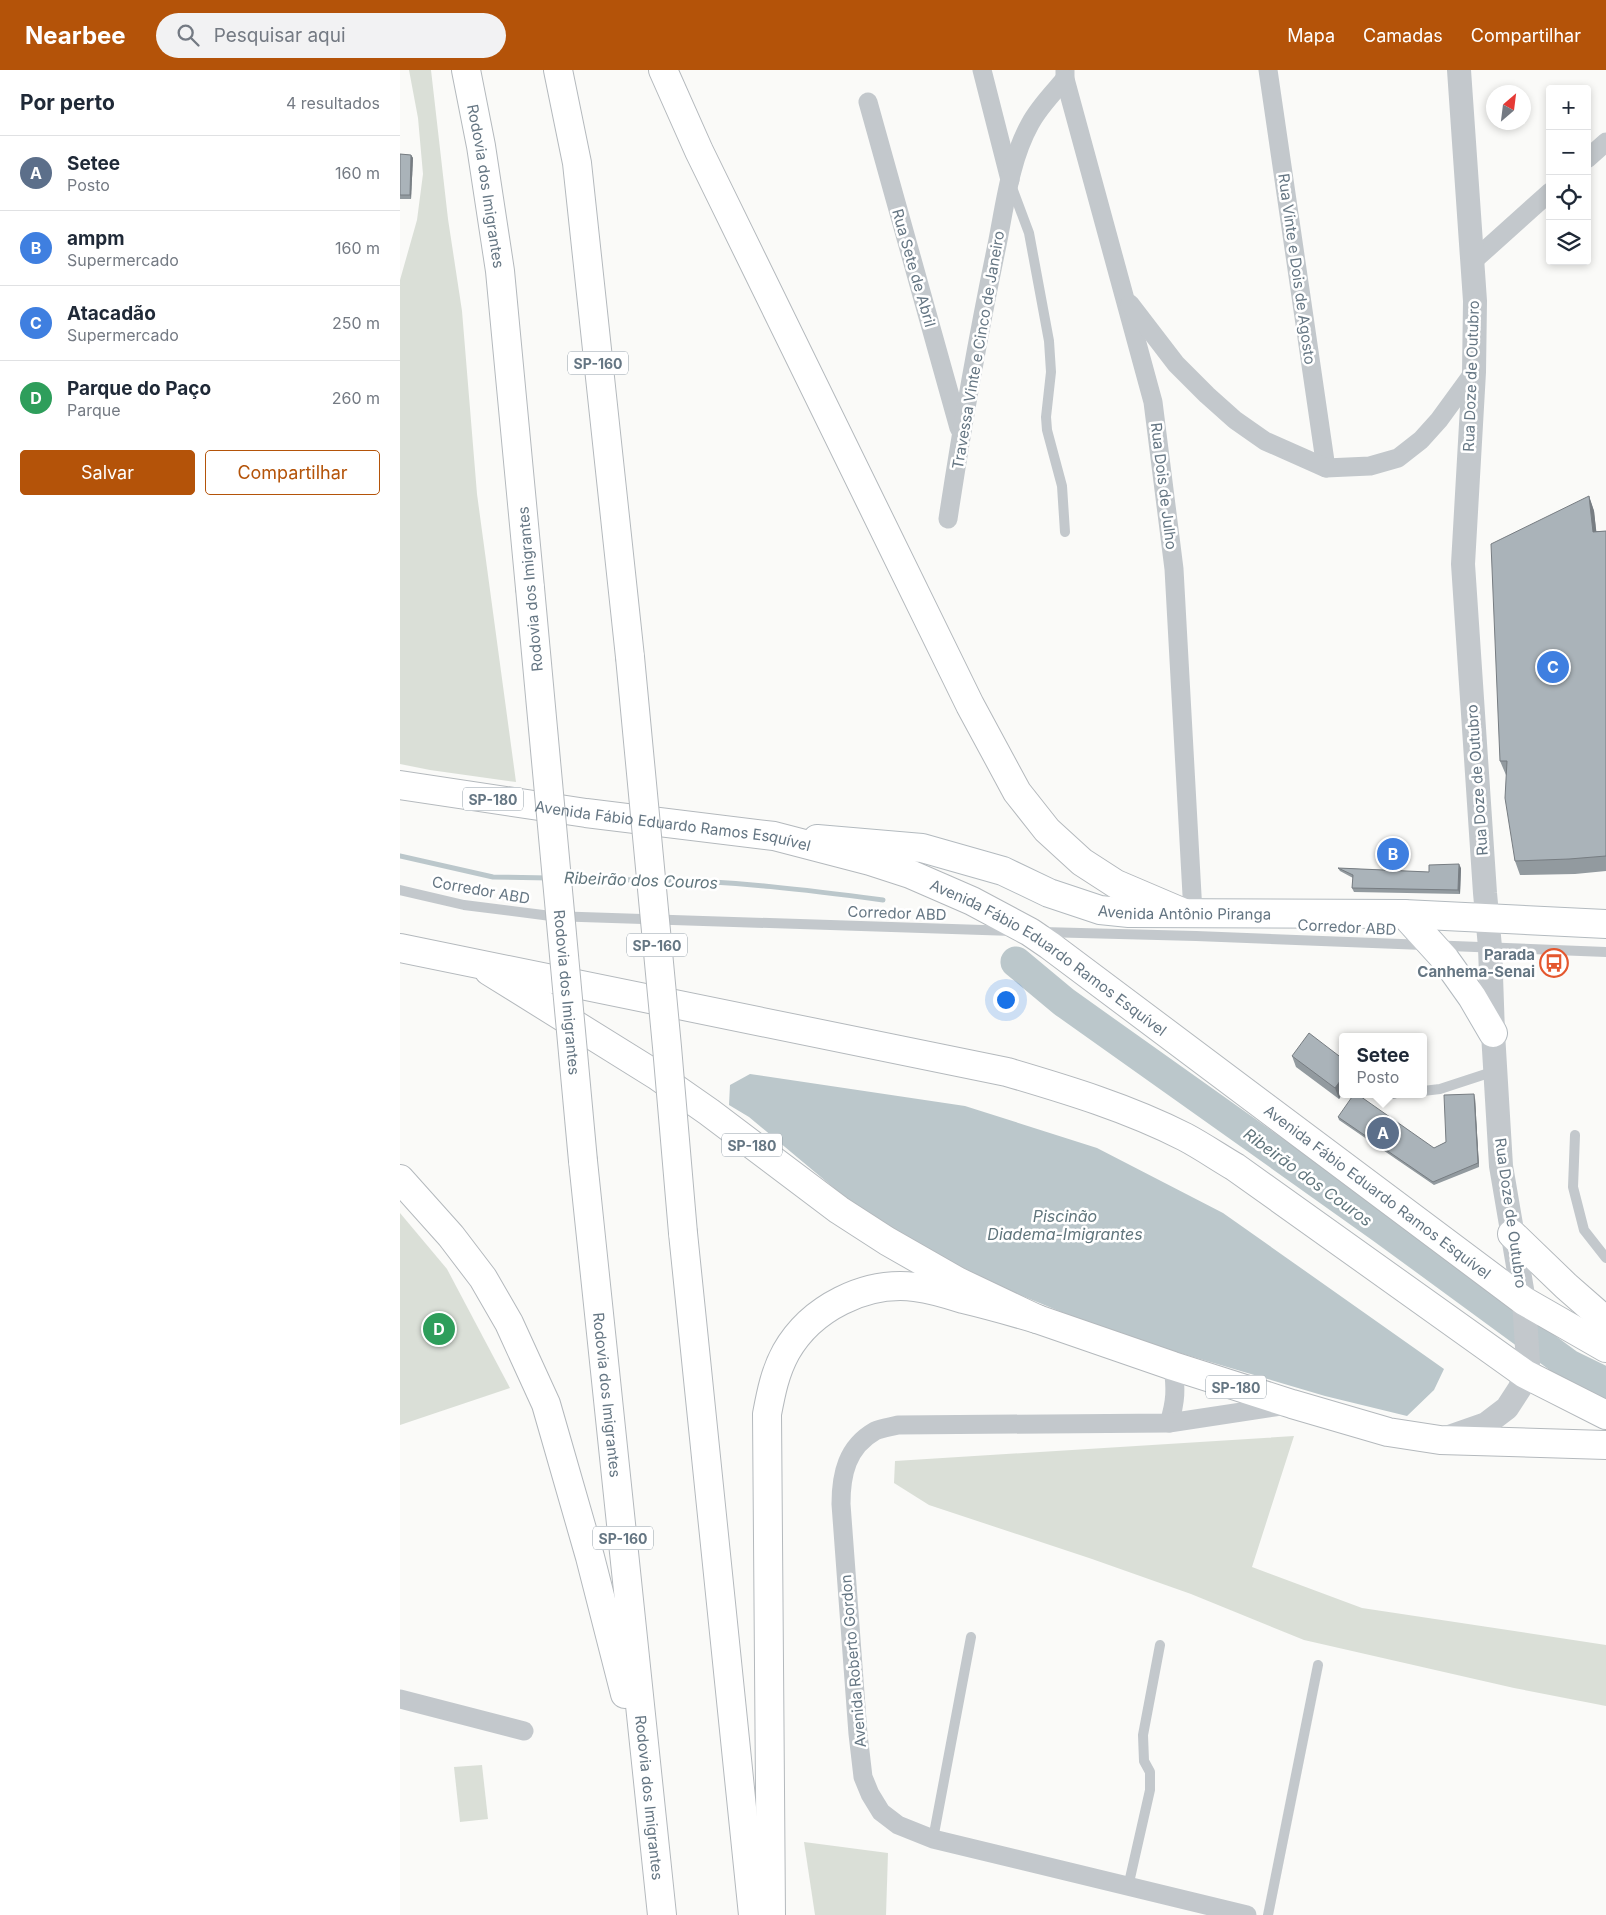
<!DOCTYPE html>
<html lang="pt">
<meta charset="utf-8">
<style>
:root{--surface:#fff;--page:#f2f2f3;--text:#1f2937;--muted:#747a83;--line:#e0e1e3;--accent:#b45309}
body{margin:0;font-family:Inter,sans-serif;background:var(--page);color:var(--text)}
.controls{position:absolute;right:15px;top:15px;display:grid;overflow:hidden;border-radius:5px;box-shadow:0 2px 8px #0003}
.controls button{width:45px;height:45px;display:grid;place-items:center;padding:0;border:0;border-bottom:1px solid var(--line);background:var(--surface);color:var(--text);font:25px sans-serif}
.compass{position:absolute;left:1086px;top:15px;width:45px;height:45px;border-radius:50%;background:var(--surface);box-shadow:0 2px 8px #0003;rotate:28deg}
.you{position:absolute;left:605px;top:929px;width:18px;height:18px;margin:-12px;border:4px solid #fff;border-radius:50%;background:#1a73e8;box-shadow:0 0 0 8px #1a73e833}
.badge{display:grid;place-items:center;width:32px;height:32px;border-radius:50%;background:var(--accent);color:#fff;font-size:16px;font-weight:700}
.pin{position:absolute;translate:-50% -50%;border:2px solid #fff;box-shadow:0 1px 5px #0006}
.popup{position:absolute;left:939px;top:963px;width:88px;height:65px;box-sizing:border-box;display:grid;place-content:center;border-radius:5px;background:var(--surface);filter:drop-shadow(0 1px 4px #0005);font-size:16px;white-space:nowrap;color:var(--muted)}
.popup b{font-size:19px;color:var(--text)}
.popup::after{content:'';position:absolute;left:50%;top:100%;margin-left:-10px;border:10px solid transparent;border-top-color:var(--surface)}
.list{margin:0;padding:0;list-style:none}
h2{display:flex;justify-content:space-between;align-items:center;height:65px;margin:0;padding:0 20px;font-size:21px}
h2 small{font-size:16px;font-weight:400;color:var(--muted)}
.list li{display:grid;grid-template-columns:32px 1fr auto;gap:15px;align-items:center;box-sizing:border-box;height:75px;padding:0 20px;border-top:1px solid var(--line)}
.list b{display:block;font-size:19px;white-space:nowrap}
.list p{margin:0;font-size:16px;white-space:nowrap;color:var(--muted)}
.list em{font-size:16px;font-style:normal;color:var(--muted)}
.actions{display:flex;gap:10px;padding:15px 20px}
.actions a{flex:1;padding:11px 0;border:1px solid var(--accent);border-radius:5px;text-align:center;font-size:18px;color:var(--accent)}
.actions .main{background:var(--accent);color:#fff}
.icon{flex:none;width:28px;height:28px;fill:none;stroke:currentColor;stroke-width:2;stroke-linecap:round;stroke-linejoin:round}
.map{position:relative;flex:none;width:1206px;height:1845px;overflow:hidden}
header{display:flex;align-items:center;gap:30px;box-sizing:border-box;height:70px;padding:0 25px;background:var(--accent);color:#fff}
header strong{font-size:24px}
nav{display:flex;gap:28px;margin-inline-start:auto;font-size:18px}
.search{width:350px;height:45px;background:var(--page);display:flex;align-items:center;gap:12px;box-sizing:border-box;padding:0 18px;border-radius:28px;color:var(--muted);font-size:19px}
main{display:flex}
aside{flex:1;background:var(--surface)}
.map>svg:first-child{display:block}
.green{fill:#dadfd7}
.water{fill:#bbc7cb}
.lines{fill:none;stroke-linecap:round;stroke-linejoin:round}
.stream{stroke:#bbc7cb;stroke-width:5}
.river{stroke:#bbc7cb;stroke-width:31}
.secondary-casing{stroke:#b3babf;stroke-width:30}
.trunk-casing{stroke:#b4b9bd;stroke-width:30}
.motorway-casing{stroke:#b4b9bd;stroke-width:30}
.service{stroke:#c3c8cc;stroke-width:10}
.minor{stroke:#c3c8cc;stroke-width:19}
.tertiary{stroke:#c3c8cc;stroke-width:24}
.secondary{stroke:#fff;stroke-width:28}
.trunk{stroke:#fff;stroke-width:28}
.motorway{stroke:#fff;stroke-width:28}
.motorway-bridge-casing{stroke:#b4b9bd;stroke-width:30;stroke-linecap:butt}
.motorway-bridge{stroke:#fff;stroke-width:28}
.wall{fill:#929a9f}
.shaded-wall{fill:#777d82}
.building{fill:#aab3b9;stroke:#777d82}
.labels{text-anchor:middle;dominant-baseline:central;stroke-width:5;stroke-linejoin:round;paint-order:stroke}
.shield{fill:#fff;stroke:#939fa8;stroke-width:1}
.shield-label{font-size:14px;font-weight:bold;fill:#657683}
.street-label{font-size:15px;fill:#657683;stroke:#fff}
.poi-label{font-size:15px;font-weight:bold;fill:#657683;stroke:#fff;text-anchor:end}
.water-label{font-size:16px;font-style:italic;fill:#60757c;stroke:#fff}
</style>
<header>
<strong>Nearbee</strong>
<div class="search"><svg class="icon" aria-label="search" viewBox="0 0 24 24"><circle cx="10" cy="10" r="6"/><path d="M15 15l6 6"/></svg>Pesquisar aqui</div>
<nav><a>Mapa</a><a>Camadas</a><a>Compartilhar</a></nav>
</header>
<main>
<aside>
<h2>Por perto<small>4 resultados</small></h2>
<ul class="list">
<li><span class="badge" style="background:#5c6f8a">A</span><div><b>Setee</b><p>Posto</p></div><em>160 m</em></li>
<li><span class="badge" style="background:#3f7fe0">B</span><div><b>ampm</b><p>Supermercado</p></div><em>160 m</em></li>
<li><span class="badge" style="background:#3f7fe0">C</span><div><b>Atacadão</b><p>Supermercado</p></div><em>250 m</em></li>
<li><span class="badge" style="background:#2e9e5b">D</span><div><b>Parque do Paço</b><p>Parque</p></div><em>260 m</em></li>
</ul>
<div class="actions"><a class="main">Salvar</a><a>Compartilhar</a></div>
</aside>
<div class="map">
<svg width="1206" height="1845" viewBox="0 0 1206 1845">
<rect width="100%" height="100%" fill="#fafaf8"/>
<g class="green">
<path d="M 9,0 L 31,0 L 48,149 L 62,241 L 77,424 L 116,712 L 30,700 L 0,694 L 0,210 L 17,150 L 23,104 L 18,48 Z"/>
<path d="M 0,1143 L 47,1199 L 110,1318 L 0,1355 Z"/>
<path d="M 894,1366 L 852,1497 L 962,1538 L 1206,1575 L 1206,1636 L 1114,1618 L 904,1570 L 791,1524 L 692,1489 L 529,1435 L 494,1413 L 495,1391 Z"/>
<path d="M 82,1695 L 88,1749 L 60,1752 L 54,1697 Z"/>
<path d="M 404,1772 L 488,1783 L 486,1845 L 415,1845 Z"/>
</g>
<path class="water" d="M 350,1004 L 565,1036 L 697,1078 L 823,1143 L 1044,1299 L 1034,1320 L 1007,1346 L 925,1326 L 712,1263 L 603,1218 L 533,1185 L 465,1144 L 349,1047 L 329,1035 L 330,1015 Z"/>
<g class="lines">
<g class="stream">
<path d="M 0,786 L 93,807 L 150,808"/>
<path d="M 166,809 L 242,810"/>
<path d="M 258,810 C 334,811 408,820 483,830"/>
</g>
<path class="river" d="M 616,892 L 664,932 L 982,1158 L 1169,1295 L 1206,1313"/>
<defs>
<g id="secondary">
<path id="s1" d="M 417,769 L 522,778 L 603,801 L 649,823 L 700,840 L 729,843 L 1004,844 L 1206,854"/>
<path d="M 1004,844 L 1045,889 L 1072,927 L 1093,963"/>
</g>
<g id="trunk">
<path id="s2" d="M 0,715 L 186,743 L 374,766 L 470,791 L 510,804 L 572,831 L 630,862 L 649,875 L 1124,1231 L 1206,1278"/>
<path d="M 0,878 L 607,1002 C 668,1020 728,1038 785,1067 C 802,1076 818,1087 835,1097 L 1125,1304 L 1206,1345"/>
<path d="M 89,901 L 256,1005 L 309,1042 L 439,1140 L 487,1171 L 557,1211 L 637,1249 L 773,1296 L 892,1334 L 988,1362 L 1040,1370 L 1206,1375"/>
<path d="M 1112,1164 L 1166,1216 L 1206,1251"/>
</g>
<g id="motorway">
<path id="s3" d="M 66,0 L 81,76 L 100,201 L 130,518"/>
<path d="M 158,0 L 177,93 L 230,587"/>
<path d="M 263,0 L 299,81 L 570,635 L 617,722 L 647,760 L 682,792 L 716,814 L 784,843"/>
<path id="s4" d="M 183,1091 L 262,1845"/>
<path d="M 0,1109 L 51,1166 L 83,1208 L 109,1253 L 146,1334 L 190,1487 L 225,1624"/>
<path d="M 283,1163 L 353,1845"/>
<path d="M 371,1845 L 367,1344 C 371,1323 375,1302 386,1282 C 411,1238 465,1211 515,1217 C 531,1219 548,1224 563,1229 C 588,1235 613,1242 637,1249"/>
</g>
</defs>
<use href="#secondary" class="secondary-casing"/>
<use href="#trunk" class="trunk-casing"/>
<use href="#motorway" class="motorway-casing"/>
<g class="service">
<path d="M 611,115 L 629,163 L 649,271 L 651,302 L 646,347 L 647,360 L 662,416 L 665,462"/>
<path d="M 0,820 L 64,835 L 151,846 L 613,861"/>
<path d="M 642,862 L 796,866 L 1206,882"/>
<path d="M 1023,1021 L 1040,1019 L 1095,1001"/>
<path d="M 992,1024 L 994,1024"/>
<path d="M 1175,1065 L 1173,1117 L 1184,1160 L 1206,1188"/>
<path d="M 533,1769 L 571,1567"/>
<path d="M 728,1817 L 750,1720 L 750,1702 L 744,1691 L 743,1665 L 760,1575"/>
<path d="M 868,1845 L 918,1595"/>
</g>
<g class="minor">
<path d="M 582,0 L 610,110"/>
<path d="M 665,0 L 665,9 L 753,332 L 774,499 L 793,843"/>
<path d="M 868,0 L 926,398"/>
<path d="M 468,32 L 559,358"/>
<path d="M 1187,89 L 1206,72"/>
<path d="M 1072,192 L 1150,122"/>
<path d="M 730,234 L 776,294 L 807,325 L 835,350 L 865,371 L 926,398 L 970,396 L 998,388 L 1021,370 L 1039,350 L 1074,302"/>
<path d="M 548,449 C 562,357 578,266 597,175 C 605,135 610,90 630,54 C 639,37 653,23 665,9"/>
<path d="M 769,1353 C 776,1331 776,1319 773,1296"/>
<path d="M 0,1629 L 124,1661"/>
<path d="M 847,1845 L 533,1769 L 498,1755 L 481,1742 L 470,1724 L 463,1707 L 458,1664 L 441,1434 C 441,1404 447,1377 475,1361 C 481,1358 490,1357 498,1355 L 769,1353 L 888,1335"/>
</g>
<path class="tertiary" d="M 1046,1368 L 1086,1354 L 1107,1338 L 1120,1318 L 1128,1293 L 1124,1231 L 1101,1096 L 1093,963 L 1090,877 L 1085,823 L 1063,494 L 1074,302 L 1075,231 L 1059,0"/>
<use href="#secondary" class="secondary"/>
<use href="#trunk" class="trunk"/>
<use href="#motorway" class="motorway"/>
<defs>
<g id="motorway-bridge">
<path id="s5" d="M 130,518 L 183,1091"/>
<path d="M 230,587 L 267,977 L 283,1163"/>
</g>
</defs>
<use href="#motorway-bridge" class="motorway-bridge-casing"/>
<use href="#motorway-bridge" class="motorway-bridge"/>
</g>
<g class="wall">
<path d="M 0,84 L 11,85 L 13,88 L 11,129 L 0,129 Z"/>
<path d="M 1189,426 L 1194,441 L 1196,461 L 1206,461 L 1206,801 L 1175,804 L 1120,805 L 1115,791 L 1107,705 L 1106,705 L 1100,691 Z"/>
<path d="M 938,798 L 1029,802 L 1061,798 L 1060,824 L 954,822 L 952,818 L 953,808 L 940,801 Z"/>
<path d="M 892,986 L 943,989 L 943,1023 L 939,1029 L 896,997 Z"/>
<path d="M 1075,1028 L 1079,1097 L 1034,1115 L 939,1050 L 938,1047 L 1034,1078 L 1046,1072 Z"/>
</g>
<g class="shaded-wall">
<path d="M 11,85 L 13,88 L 11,129 L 10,125 Z"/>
<path d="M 1189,426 L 1194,441 L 1198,476 L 1193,462 Z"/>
<path d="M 1059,794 L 1061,798 L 1060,824 L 1058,820 Z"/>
<path d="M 943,1007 L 943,1023 L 939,1029 L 935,1018 Z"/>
<path d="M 1074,1024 L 1075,1028 L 1079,1097 L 1078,1093 Z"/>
</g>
<g class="building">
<path d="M 0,84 L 11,85 L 10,125 L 0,125 Z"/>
<path d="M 1189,426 L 1193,462 L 1206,461 L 1206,786 L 1169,789 L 1115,791 L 1105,728 L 1107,691 L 1100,691 L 1091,474 Z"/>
<path d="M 1059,794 L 1058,820 L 952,818 L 953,805 L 938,798 L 1029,802 L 1029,795 Z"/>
<path d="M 909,963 L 943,989 L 943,1007 L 935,1018 L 892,986 Z"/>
<path d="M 954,1024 L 957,1024 L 1034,1078 L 1046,1072 L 1044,1025 L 1074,1024 L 1078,1093 L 1033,1112 L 938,1047 Z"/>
</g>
<defs>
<symbol id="bus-ring" viewBox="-11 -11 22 22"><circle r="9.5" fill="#fff" stroke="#e4572e" stroke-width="1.5"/><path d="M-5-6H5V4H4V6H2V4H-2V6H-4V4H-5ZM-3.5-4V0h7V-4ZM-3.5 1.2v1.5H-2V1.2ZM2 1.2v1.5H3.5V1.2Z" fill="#e4572e"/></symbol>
</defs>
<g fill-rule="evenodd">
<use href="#bus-ring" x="1138" y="877" width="32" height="32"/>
</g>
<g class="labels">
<g class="shield">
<rect x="168" y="281.5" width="60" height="23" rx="4"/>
<rect x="63" y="717.5" width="60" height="23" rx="4"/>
<rect x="227" y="863.5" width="60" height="23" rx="4"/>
<rect x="322" y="1063.5" width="60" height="23" rx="4"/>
<rect x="806" y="1305.5" width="60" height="23" rx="4"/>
<rect x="193" y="1456.5" width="60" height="23" rx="4"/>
</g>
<g class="shield-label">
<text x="198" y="293">SP-160</text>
<text x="93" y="729">SP-180</text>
<text x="257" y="875">SP-160</text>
<text x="352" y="1075">SP-180</text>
<text x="836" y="1317">SP-180</text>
<text x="223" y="1468">SP-160</text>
</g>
<g class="street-label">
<text stroke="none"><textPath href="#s3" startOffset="118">Rodovia dos Imigrantes</textPath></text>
<text transform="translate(514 198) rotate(74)">Rua Sete de Abril</text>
<text transform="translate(897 199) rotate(82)">Rua Vinte e Dois de Agosto</text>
<text transform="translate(578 280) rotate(-80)">Travessa Vinte e Cinco de Janeiro</text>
<text transform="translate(1071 306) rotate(-88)">Rua Doze de Outubro</text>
<text transform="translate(764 416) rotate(83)">Rua Dois de Julho</text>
<text transform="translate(130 519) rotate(-95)">Rodovia dos Imigrantes</text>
<text transform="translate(1077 710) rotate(-94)">Rua Doze de Outubro</text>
<text stroke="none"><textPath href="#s2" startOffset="276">Avenida Fábio Eduardo Ramos Esquível</textPath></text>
<text transform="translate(81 820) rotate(10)">Corredor ABD</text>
<text stroke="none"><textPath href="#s1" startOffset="379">Avenida Antônio Piranga</textPath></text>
<text transform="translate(497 843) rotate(2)">Corredor ABD</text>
<text transform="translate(947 857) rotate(3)">Corredor ABD</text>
<text stroke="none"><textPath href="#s2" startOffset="681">Avenida Fábio Eduardo Ramos Esquível</textPath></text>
<text stroke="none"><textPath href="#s5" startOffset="406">Rodovia dos Imigrantes</textPath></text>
<text stroke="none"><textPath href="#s2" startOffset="1086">Avenida Fábio Eduardo Ramos Esquível</textPath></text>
<text transform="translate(1111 1143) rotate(82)">Rua Doze de Outubro</text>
<text stroke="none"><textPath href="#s4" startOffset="235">Rodovia dos Imigrantes</textPath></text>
<text transform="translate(453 1591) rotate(-95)">Avenida Roberto Gordon</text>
<text stroke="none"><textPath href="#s4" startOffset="640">Rodovia dos Imigrantes</textPath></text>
</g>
<g class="poi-label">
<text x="1135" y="884">Parada<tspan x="1135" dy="17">Canhema-Senai</tspan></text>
</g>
<g class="water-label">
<text transform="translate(241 810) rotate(2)">Ribeirão dos Couros</text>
<text transform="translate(908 1107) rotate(36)">Ribeirão dos Couros</text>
<text x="665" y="1146">Piscinão<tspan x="665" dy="18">Diadema-Imigrantes</tspan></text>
</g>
</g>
</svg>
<div class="controls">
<button>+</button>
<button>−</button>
<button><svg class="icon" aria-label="locate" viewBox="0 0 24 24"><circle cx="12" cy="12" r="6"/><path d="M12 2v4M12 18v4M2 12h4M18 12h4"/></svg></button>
<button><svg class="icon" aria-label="layers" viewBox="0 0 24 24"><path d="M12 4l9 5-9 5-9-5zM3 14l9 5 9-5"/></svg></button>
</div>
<svg class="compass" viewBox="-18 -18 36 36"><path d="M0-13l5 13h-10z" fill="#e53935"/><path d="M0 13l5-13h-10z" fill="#747a83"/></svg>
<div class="you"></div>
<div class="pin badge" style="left:983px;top:1063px;background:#5c6f8a">A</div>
<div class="popup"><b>Setee</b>Posto</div>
<div class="pin badge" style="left:993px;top:784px;background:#3f7fe0">B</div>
<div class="pin badge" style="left:1153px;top:597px;background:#3f7fe0">C</div>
<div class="pin badge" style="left:39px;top:1259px;background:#2e9e5b">D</div>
</div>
</main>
